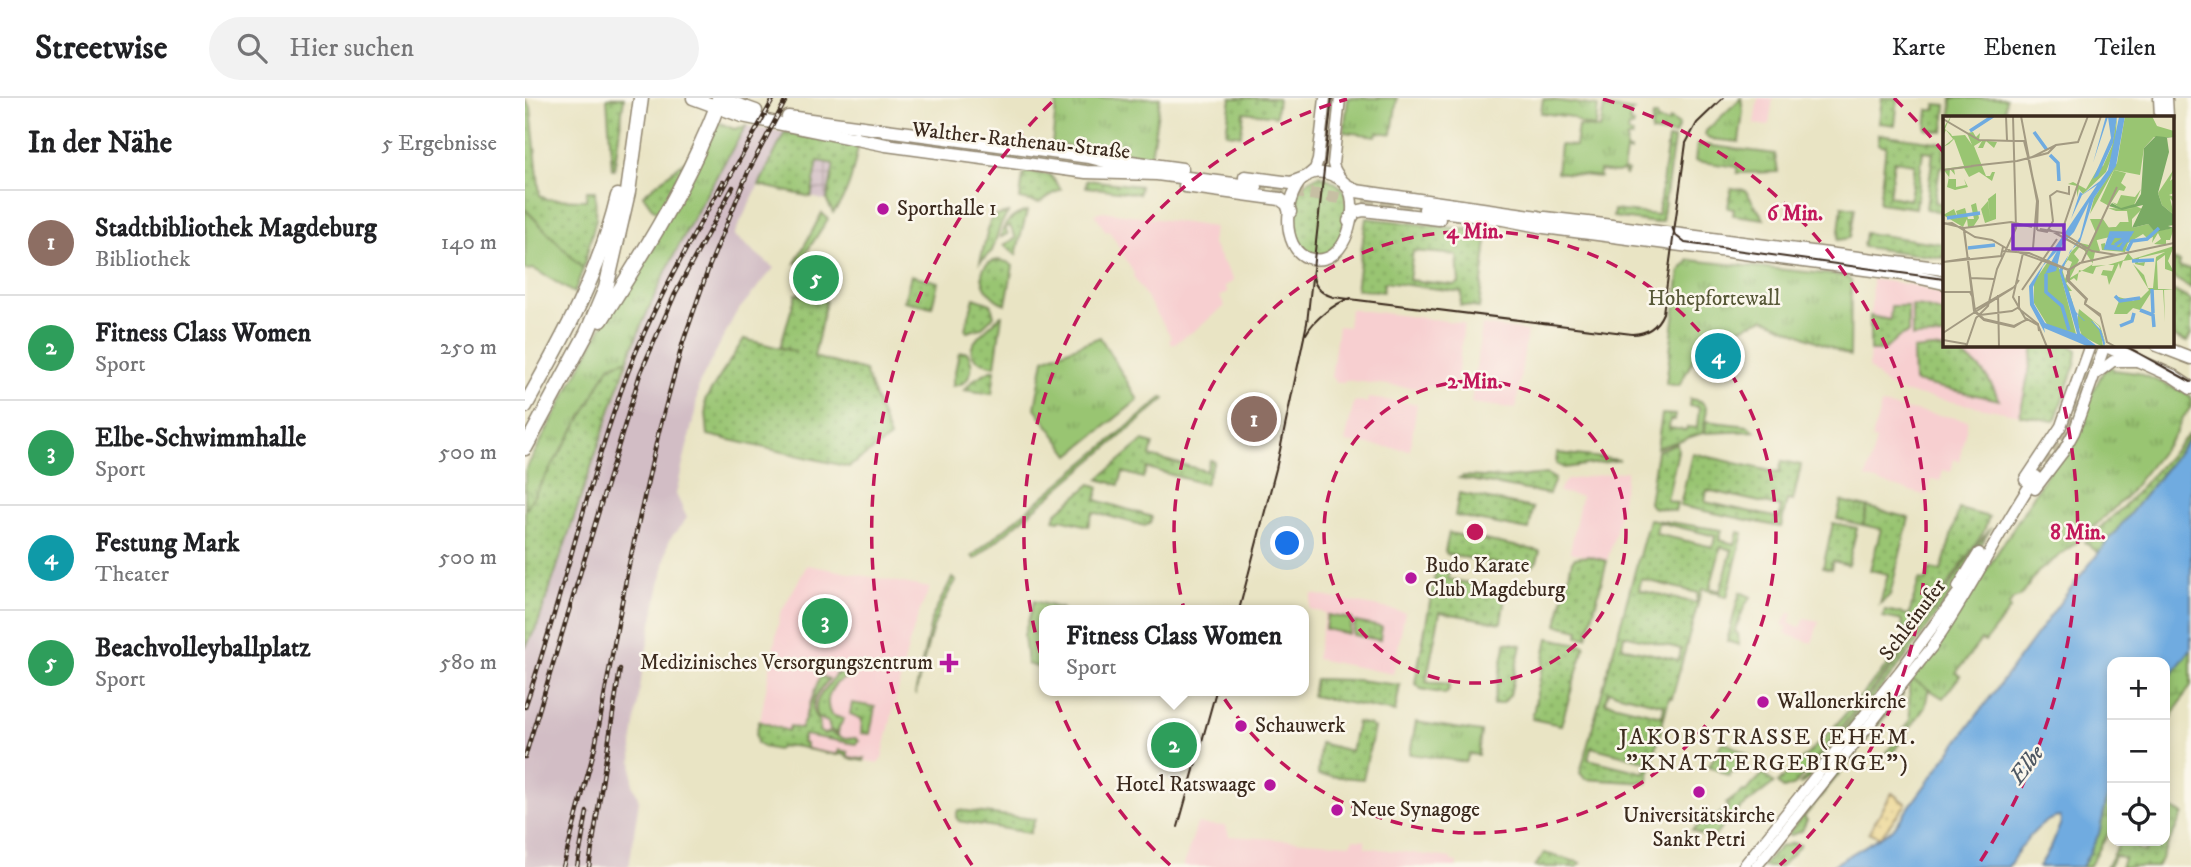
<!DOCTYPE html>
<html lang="de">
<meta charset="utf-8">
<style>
:root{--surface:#fff;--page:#f2f2f2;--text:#202124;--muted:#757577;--line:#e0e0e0;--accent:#111827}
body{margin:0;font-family:"IM FELL DW Pica",serif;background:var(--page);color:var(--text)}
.controls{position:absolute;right:21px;bottom:21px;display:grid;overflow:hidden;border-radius:14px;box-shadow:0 4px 10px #0003}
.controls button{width:63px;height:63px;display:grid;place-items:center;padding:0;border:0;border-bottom:2px solid var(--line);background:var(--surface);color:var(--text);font:35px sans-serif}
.you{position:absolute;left:763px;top:446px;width:24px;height:24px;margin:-18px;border:5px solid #fff;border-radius:50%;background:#1a73e8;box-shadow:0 0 0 10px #1a73e833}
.badge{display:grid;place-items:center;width:46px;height:46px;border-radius:50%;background:var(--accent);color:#fff;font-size:23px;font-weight:700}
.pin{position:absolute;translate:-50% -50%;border:4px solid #fff;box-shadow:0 2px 7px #0006}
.popup{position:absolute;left:514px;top:507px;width:270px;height:91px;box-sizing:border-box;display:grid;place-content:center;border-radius:14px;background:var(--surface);filter:drop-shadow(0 2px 5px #0005);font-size:23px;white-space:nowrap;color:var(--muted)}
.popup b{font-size:26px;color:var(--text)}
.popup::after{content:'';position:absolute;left:50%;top:100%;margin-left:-14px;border:14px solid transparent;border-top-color:var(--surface)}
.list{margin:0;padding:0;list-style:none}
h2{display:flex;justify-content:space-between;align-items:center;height:91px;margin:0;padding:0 28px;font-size:30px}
h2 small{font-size:23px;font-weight:400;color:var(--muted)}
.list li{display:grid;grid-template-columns:46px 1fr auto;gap:21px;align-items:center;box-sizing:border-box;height:105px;padding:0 28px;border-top:2px solid var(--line)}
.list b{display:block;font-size:26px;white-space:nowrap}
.list p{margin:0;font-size:23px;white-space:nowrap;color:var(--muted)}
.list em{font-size:23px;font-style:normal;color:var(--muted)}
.icon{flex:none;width:38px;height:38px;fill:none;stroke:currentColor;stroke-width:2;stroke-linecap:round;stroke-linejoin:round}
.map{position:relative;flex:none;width:1666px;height:769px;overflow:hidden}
header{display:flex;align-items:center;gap:42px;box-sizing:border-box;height:98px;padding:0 35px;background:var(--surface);border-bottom:2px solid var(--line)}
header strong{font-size:33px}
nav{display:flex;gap:38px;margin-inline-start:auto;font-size:24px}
.search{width:490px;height:63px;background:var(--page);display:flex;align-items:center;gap:18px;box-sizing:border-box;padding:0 24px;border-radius:38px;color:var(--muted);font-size:26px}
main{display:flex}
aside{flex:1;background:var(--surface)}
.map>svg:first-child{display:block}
.built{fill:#f7cfd0}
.industrial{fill:url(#industrial-grid)}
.railway{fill:#d2bdc5}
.grass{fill:url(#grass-dots);stroke:#6a7848;stroke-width:2;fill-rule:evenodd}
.wetland{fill:url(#wetland-marsh);stroke:#6a7848;stroke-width:2}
.sand{fill:url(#sand-dots);stroke:#94825e;stroke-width:2}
.park{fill:url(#park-tufts);stroke:#6a7848;stroke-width:2}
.garden{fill:#99c572;stroke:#6a7848;stroke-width:2}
.water{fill:#6fabe0;stroke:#556a7f;stroke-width:2}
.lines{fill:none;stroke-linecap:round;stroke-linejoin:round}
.secondary-tunnel{stroke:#c6bfa3;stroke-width:10;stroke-dasharray:10 5;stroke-linecap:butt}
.primary-tunnel{stroke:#c6bfa3;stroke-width:12;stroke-dasharray:12 6;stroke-linecap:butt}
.secondary-casing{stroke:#928771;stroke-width:13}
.primary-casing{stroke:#928771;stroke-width:15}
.highway-casing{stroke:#928771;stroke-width:17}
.secondary{stroke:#fff;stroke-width:10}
.primary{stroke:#fff;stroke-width:12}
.highway{stroke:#fff;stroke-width:14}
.tram{stroke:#3b2a1e;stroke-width:2}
.rail-casing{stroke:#3b2a1e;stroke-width:4.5}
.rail{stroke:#fbf7ec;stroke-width:2;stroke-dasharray:5;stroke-linecap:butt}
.ring{fill:none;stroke:#c2185b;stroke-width:3.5;stroke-dasharray:12 9}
.poi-dot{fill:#b5179e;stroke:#fbf7ec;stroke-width:2.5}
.labels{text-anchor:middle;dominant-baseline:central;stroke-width:5;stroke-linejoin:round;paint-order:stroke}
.street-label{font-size:21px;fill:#3b2a1e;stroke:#fbf7ec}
.poi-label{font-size:21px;fill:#3b2a1e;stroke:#fbf7ec;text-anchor:start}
.park-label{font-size:21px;fill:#575837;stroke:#fbf7ec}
.neighbourhood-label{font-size:23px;letter-spacing:2px;fill:#3b2a1e;stroke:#fbf7ec}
.water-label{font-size:23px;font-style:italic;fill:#4d5762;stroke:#fbf7ec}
.inset-river{fill:none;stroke:#6fabe0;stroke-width:3.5}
.inset-road{fill:none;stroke:#a39a82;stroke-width:2}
.view{fill:#7b2cbf;fill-opacity:0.15;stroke:#7b2cbf;stroke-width:3.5}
.inset-edge{fill:none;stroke:#3b2a1e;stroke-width:3.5}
.centre{fill:#c2185b;stroke:#fbf7ec;stroke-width:3.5}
.ring-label{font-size:21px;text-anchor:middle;font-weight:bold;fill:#c2185b;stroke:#fbf7ec;stroke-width:5;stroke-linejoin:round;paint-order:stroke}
</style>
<header>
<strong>Streetwise</strong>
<div class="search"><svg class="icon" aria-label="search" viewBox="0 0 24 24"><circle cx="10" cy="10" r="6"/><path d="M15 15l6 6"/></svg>Hier suchen</div>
<nav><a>Karte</a><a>Ebenen</a><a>Teilen</a></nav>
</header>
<main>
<aside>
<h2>In der Nähe<small>5 Ergebnisse</small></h2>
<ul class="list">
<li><span class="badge" style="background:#8d6e63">1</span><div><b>Stadtbibliothek Magdeburg</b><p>Bibliothek</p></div><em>140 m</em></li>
<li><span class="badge" style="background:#2e9e5b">2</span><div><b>Fitness Class Women</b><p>Sport</p></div><em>250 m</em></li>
<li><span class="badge" style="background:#2e9e5b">3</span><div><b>Elbe-Schwimmhalle</b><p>Sport</p></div><em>500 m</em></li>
<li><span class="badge" style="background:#0f9aa8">4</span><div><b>Festung Mark</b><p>Theater</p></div><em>500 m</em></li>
<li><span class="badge" style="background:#2e9e5b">5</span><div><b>Beachvolleyballplatz</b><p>Sport</p></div><em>580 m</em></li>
</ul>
</aside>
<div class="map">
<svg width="1666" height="769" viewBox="0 0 1666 769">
<defs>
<pattern id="industrial-grid" width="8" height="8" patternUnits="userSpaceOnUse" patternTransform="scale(1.75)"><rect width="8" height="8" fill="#d2bdc5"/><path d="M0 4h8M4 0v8" fill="none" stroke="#ac9a9f"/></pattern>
<pattern id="grass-dots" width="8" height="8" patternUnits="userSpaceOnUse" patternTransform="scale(1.75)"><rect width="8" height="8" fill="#99c572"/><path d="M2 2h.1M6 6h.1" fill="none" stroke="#7ea05d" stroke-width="1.8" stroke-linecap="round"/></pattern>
<pattern id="wetland-marsh" width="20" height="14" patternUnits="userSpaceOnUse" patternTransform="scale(1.75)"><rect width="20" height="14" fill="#99c572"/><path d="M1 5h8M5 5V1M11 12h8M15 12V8" fill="none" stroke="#7ea05d"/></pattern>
<pattern id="sand-dots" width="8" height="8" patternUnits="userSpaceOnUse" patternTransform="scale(1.75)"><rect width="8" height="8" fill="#eeda9e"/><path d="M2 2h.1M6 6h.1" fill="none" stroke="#cdbb88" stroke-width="1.8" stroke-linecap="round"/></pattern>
<pattern id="park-tufts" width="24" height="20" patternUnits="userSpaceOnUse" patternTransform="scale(1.75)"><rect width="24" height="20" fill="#99c572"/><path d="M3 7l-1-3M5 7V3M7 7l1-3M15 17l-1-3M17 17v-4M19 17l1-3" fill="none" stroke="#7ea05d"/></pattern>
</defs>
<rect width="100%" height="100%" fill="#fbf7ec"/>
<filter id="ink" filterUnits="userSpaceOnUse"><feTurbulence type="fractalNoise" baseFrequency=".0143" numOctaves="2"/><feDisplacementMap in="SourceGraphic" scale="14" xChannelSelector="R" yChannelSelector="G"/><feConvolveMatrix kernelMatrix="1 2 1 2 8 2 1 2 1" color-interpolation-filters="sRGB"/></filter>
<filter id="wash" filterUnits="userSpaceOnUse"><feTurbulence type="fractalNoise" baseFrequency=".00686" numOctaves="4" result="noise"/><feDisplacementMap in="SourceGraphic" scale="28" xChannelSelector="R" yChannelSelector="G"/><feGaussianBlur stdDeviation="1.57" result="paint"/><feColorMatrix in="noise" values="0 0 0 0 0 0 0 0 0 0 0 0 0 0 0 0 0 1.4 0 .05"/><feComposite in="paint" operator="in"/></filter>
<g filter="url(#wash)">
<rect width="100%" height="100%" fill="#e9e4c4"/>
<g class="built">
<path d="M 1233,0 L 1248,0 L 1244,28 L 1229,26 Z"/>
<path d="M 577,113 L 689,129 L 687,146 L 709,183 L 700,188 L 703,194 L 695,199 L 700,208 L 670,232 L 647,247 L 644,242 L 647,240 L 608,178 L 609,176 L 590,142 L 584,133 L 581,134 L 570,116 Z"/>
<path d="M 1347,181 L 1388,187 L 1419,197 L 1419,247 L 1509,247 L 1495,317 L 1377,294 L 1362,288 L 1344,270 Z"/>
<path d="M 825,211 L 939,225 L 931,290 L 899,288 L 897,291 L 820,282 L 819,285 L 810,284 L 810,281 L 806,280 L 813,228 L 823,229 Z"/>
<path d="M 957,227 L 1002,233 L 991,311 L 946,305 Z"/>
<path d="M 843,300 L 892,306 L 885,352 L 820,344 L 829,304 L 842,305 Z"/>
<path d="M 1356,307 L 1443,322 L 1434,363 L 1429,361 L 1426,374 L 1418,372 L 1415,383 L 1407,381 L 1402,398 L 1341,380 L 1351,342 L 1347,341 Z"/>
<path d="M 1102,373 L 1091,433 L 1082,463 L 1045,454 L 1056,398 L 1033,394 L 1038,386 L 1042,382 Z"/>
<path d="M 282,467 L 405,490 L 396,510 L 384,545 L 357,660 L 353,665 L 324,660 L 319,656 L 311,657 L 232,639 L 255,516 Z"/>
<path d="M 787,496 L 880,514 L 868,576 L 791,561 L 800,515 L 784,511 Z"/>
<path d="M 1264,515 L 1268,515 L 1264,525 L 1276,529 L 1280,520 L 1294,523 L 1287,545 L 1260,536 L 1263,529 L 1257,527 Z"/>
<path d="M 672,726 L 701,728 L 704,738 L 826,746 L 828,741 L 840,742 L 840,749 L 926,760 L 926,763 L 932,764 L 931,769 L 658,769 Z"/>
</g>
<path class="industrial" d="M 293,62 L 309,66 L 302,103 L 286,99 Z"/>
<path class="railway" d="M 221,28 L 260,34 L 209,137 L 249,170 L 211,215 L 174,286 L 170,314 L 151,396 L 162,420 L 144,442 L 118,569 L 107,648 L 108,688 L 114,702 L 104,769 L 0,769 L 0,551 L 12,528 L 122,211 L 186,87 Z"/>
<g class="grass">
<path d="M 82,0 L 99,0 L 89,72 L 87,72 Z"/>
<path d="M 706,0 L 753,0 L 751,18 L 719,14 L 716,37 L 701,35 Z"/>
<path d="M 1357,0 L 1373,0 L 1370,27 L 1354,25 Z"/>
<path d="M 0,2 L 6,10 L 15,98 L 21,101 L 61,102 L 62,93 L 70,93 L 71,121 L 58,171 L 0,111 Z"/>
<path d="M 1411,6 L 1421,7 L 1419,34 L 1401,31 L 1403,12 L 1410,12 Z"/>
<path d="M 1128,18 L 1132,18 L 1132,23 L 1142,25 L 1145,21 L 1154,27 L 1150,37 L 1126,34 Z"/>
<path d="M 260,34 L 333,49 C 328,73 325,95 308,115 L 302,103 L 309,66 L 293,63 L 286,99 L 234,87 Z"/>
<path d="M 1354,36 L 1419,45 L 1419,69 L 1415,69 L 1410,104 L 1419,106 L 1419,114 L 1401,111 L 1408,54 L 1398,53 L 1391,110 L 1354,105 L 1361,48 L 1353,46 ZM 1369,63 L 1390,66 L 1385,102 L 1364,98 Z"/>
<path d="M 1143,41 L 1149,41 L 1137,123 L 1131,125 L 1088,119 L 1089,112 L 1133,117 Z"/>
<path d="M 165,59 L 137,116 L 128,111 L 118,97 Z"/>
<path d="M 501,74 L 525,77 L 536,91 L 514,105 L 495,101 L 498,77 Z"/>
<path d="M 794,77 C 830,90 822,102 819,135 L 817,141 L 801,156 C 796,156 788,157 784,155 C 761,146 764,107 776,90 C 779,84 788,81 794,77 Z"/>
<path d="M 562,82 L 615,88 L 614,96 L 561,89 Z"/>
<path d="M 1206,90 L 1220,92 L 1239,121 L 1208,117 L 1209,111 L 1203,110 Z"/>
<path d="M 1317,108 L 1330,110 L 1325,140 L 1313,142 Z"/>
<path d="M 502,113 L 491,157 L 479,147 L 491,140 L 485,128 L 480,130 L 483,136 L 476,139 C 478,124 488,117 502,113 Z"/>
<path d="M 483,115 L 476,126 L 467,153 L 455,164 L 465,123 L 470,118 Z"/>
<path d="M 841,120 L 963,134 L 954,210 L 935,207 L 937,194 L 859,184 L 858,194 L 831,191 ZM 888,153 L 932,157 L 934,185 L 930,187 L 884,182 Z"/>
<path d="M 1340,135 L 1419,146 L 1419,160 L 1338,149 Z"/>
<path d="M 473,162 L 482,164 L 488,168 L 481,206 C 461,201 443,167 473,162 Z"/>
<path d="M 1647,162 L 1654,164 L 1654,169 L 1666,171 L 1666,190 L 1647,179 Z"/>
<path d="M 386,177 L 413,184 L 407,209 L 379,203 Z"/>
<path d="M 1647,192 L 1666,202 L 1666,236 L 1662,244 L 1647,238 Z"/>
<path d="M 271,196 L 301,203 L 289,259 L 340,273 L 365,340 L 324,369 L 183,337 L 180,302 L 219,241 L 271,254 L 255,249 Z"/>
<path d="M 449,200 L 466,206 L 469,218 L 456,230 L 442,234 L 440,231 Z"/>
<path d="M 1366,208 L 1383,208 L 1383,235 L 1374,239 L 1358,253 L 1345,253 L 1345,218 L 1365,222 Z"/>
<path d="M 1387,208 L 1399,209 L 1419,215 L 1419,238 L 1387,239 Z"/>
<path d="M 476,217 L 477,217 L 470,268 C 421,257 461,234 476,217 Z"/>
<path d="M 1501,247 L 1544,247 L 1552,252 L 1551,263 L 1531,320 L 1528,323 L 1495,317 L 1509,249 Z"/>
<path d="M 1408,250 C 1442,253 1461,270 1474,302 L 1389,284 L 1388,252 Z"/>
<path d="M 438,254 L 442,254 C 451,269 446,287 427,288 L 434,255 Z"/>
<path d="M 103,261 L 12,528 L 0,550 L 0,412 L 61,312 L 84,268 Z"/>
<path d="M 466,272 L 470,272 L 467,296 L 439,292 L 450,281 Z"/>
<path d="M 638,299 L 640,301 L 450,461 L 447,458 Z"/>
<path d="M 1165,301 L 1176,303 L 1182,311 L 1178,335 L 1132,350 L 1137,316 L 1150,317 L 1149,322 L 1145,322 L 1144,330 L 1161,332 L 1162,329 L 1172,330 L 1174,309 L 1164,308 Z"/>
<path d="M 1181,323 L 1223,328 L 1230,333 L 1180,335 Z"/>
<path d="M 1663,337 L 1665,339 L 1574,455 L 1559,444 L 1597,410 Z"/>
<path d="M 618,343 L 628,346 L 625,358 L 681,373 L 685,362 L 689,363 L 680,386 L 622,370 L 618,380 L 598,374 L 594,387 L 573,381 Z"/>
<path d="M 1152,345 L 1153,353 L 1142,402 L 1152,405 L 1150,413 L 1127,409 L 1124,405 L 1132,353 Z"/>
<path d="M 1032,355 L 1095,362 L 1039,370 L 1031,366 Z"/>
<path d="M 1167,355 L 1254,375 L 1257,363 L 1276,367 L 1268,403 L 1262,402 L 1256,429 L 1155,408 ZM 1182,392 L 1256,409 L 1254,420 L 1180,404 Z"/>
<path d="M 1022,376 L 1030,381 L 1024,396 L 934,380 L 938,378 L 979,380 Z"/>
<path d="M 566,386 L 574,389 L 571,402 L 627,419 L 625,425 L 620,428 L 568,414 L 563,428 L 536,421 L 534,423 L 529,422 L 531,415 Z"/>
<path d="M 934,395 L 1008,410 L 1004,432 L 930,418 Z"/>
<path d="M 1342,409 L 1384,420 L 1365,497 L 1355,506 L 1363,476 L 1345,472 L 1356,431 L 1338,427 Z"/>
<path d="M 1434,411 L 1464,419 L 1458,435 L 1386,541 L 1380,538 L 1382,533 L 1377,528 L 1378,523 L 1358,519 L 1360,512 L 1384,517 L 1394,482 L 1401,483 L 1405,471 L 1416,473 Z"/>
<path d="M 1124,421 L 1197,432 L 1194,442 L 1210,446 L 1213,434 L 1218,435 L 1202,499 L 1195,497 L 1195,495 L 1177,491 L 1147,600 L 1144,600 L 1122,685 L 1060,681 L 1055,675 ZM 1133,424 L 1190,438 L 1188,449 L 1131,436 ZM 1196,449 L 1207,452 L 1195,493 L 1185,490 ZM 1116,481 L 1173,495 L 1171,505 L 1114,492 ZM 1099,537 L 1156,551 L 1154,562 L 1097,549 ZM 1083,593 L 1139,607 L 1137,618 L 1080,604 ZM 1066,649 L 1123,664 L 1120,675 L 1063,661 Z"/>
<path d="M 1308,425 L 1332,430 L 1323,467 L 1308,463 L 1306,471 L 1298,469 Z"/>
<path d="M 1466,430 L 1429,491 L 1386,553 L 1282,682 L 1274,687 L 1386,546 L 1454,444 Z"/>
<path d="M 924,435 L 1015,453 L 1012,463 L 1008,468 L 995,470 L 922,456 L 920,453 Z"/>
<path d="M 1063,458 L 1082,463 L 1062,539 L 1053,538 L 1054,532 L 1032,527 L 1047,463 L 1050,460 Z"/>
<path d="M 917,464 L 931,467 L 931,472 L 924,471 L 923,481 L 981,492 L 976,525 L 915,514 L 901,584 L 924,586 L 923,594 L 920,596 L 896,591 L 890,585 L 912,467 Z"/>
<path d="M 427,480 L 431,483 C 405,523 402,553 390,597 L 407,519 Z"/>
<path d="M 1215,494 L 1226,499 L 1220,507 L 1210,533 L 1213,536 L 1214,547 L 1202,543 Z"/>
<path d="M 1379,539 L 1385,543 L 1369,564 L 1270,687 L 1259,691 L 1253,685 L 1302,637 L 1381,546 L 1377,541 Z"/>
<path d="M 1023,540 L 1060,547 L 1036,627 L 1007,621 Z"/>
<path d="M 981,544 L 996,547 L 985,597 L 978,605 L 968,607 Z"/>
<path d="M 322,573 L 324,579 C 306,583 298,602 306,617 L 319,621 L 314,629 L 313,636 L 305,632 L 303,624 L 293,620 C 284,599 305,591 311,575 L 314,576 Z"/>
<path d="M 1390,577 L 1404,588 L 1400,609 L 1366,657 L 1362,654 L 1385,623 L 1384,588 Z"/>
<path d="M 295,578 L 304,581 C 292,595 280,609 295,625 L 294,633 L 299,636 L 304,634 L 320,641 L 331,640 L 334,643 L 331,646 L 279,637 L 277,645 L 281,646 L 281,651 L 312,657 L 314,652 L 323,654 L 323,659 L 337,661 L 340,660 L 339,663 L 323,660 L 318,656 C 298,660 268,640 252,652 L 238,649 L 232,645 L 231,636 L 234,623 L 263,633 L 265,628 L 276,631 Z"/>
<path d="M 790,581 L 832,582 L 875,587 L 870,614 L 787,598 Z"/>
<path d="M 1376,595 L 1378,597 L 1374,605 L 1372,604 L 1279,719 L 1282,722 L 1277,733 L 1264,738 L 1263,736 Z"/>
<path d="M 327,605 L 350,609 L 345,636 L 336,635 L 337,621 L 325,616 Z"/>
<path d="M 832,624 L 846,627 L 846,629 L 849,630 L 838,681 L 793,677 L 795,645 L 826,653 Z"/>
<path d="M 1198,643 L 1223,657 L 1211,675 L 1207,673 L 1204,678 L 1184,668 Z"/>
<path d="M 1238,676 L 1249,685 L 1210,715 L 1186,742 L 1167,732 L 1184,721 L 1186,723 L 1203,709 L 1201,706 L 1218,693 L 1220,694 Z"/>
<path d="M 1641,708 L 1658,716 L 1632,769 L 1596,769 L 1599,761 L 1590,757 L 1584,769 L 1581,769 L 1595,743 L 1605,743 L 1613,747 L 1612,751 L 1620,754 L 1625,743 L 1640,743 Z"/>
<path d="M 433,712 L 510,721 L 505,735 L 434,723 L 431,719 Z"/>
<path d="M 1019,755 L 1056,765 L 1052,769 L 1010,769 Z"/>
</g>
<g class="wetland">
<path d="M 1666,551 L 1666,587 L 1640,630 L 1640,585 Z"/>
<path d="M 1587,679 L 1587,729 L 1564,769 L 1557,769 L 1574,736 Z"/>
</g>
<path class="sand" d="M 1367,695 L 1381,706 L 1355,739 L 1344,734 Z"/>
<g class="park">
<path d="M 532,0 L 635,0 L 626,58 L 527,46 Z"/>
<path d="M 823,0 L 872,0 L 867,36 L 852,34 L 851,38 L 819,34 Z"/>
<path d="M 1216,0 L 1218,13 L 1214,44 L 1184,41 L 1180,37 L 1181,33 Z"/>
<path d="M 1018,1 L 1073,8 L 1071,27 L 1069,29 L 1056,26 L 1047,19 L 1016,15 Z"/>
<path d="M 1079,9 L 1111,13 L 1106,14 L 1104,25 L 1109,26 L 1108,29 L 1104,29 L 1103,35 L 1108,36 L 1107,40 L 1102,40 L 1101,52 L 1105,52 L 1105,54 L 1101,54 L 1098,72 L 1103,73 L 1101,77 L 1098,73 L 1091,75 L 1074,73 L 1075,79 L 1032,74 L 1035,47 L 1050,48 L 1053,28 L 1075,31 Z"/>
<path d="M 193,24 L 209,31 L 221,28 C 176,103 134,179 103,261 L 84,268 L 61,312 L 0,412 L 0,373 L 99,187 Z"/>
<path d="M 1172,46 L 1250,56 L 1253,74 L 1212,75 L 1212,69 L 1170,63 Z"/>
<path d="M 1164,162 L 1320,178 L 1326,183 L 1325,258 L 1239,220 L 1176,247 L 1154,288 L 1141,286 L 1155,173 Z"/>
<path d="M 575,239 L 613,302 L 545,357 L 510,310 L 519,261 Z"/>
<path d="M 1585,267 L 1589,272 L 1613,275 L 1660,294 L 1666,299 L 1666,309 L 1657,321 L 1651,335 L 1600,400 L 1552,444 L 1513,474 L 1495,499 L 1488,501 L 1484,507 L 1485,511 L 1460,544 L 1456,542 L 1431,575 L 1435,578 L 1418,600 L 1387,581 C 1456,482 1523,382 1578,274 Z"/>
<path d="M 1316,403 L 1342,409 L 1338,427 L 1312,421 Z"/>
<path d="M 509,503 L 538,511 L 520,512 L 519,571 L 502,566 L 499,537 Z"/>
<path d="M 830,524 L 857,529 L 855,542 L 828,537 Z"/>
<path d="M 891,624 L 956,634 L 953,657 L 944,656 L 941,664 L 885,656 Z"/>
<path d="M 1268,745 L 1275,747 L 1256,769 L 1236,769 L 1255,749 Z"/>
</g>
<g class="garden">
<path d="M 1427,0 L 1481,0 L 1479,19 L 1426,19 Z"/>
<path d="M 0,111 L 58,171 L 49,195 L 9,171 L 0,172 Z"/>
<path d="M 297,115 L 303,121 L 275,164 L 270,165 Z"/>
<path d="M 282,161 L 307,166 L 300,200 L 274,194 Z"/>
<path d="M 802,517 L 827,521 L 824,536 L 800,531 Z"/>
</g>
<path class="water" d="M 1666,339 L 1666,551 L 1640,585 L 1640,564 L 1587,564 L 1587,679 L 1574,736 L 1557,769 L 1514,769 L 1526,749 L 1536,724 L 1535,719 C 1515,719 1493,753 1483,769 L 1305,769 L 1368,731 L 1548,487 Z"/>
</g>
<g filter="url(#ink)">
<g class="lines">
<path class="secondary-tunnel" d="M 1511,378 L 1542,331 L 1572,247"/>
<path class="primary-tunnel" d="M 731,89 L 900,111"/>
<defs>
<g id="secondary">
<path d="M 815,0 L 808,66 C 810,78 823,85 826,98 C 831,122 819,167 787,161 C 751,155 759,81 789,75 C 799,73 810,78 819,84"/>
<path d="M 1634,0 L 1635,19"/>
<path d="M 1642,0 L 1643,19"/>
<path d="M 783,77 L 790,71 L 793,62 L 800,0"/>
<path d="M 1572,275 L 1588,263 L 1611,263"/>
<path d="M 1500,382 L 1536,328 L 1565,247"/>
<path d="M 1510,391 L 1538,354 L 1549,334 L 1580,247"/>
<path d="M 1433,489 L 1454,455"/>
<path d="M 1218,769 L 1375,573 L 1439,487"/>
<path d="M 1231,769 L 1406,550 C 1445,495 1473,434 1511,378"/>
</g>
<g id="primary">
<path d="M 168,0 L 217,18 L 361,47 L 561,74 L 632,76 L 731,89"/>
<path d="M 194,0 L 231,13"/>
<path d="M 263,19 L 564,59 L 608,70"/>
<path d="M 599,63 L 657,71"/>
<path d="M 720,79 L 766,85 L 779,80"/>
<path d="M 821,87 L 831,93 L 1013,119"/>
<path d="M 660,88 L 755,101 L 762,106 L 765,114"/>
<path d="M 900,111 L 978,121 L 1019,129 L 1378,176 L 1419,185"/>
<path d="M 1003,121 L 1020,120 L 1071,126 L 1419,171"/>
<path d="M 824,123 L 830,114 L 839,112 L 914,121"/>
<path d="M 1579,247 L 1648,278 L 1666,290"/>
<path d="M 1632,247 L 1666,260"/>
</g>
<g id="highway">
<path d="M 76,222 C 111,166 147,111 174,51 C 181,34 190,18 194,0"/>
<path d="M 0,308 C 38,241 75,174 93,98"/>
<path d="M 0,350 L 62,235 L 81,190 L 103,94 L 116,0"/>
</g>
</defs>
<use href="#secondary" class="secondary-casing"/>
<use href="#primary" class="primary-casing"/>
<use href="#highway" class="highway-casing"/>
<use href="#secondary" class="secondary"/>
<use href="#primary" class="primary"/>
<use href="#highway" class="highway"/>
<g class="tram">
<path d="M 1147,129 L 1150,137 L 1160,145 L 1419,181"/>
<path d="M 788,172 C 787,186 794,195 808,199 L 1107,236 C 1122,236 1132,229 1138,215 L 1161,45 L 1172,25 L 1198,0"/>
<path d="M 781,236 C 789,221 810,205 826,200"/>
<path d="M 1599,247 L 1666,284"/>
<path d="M 714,512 L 751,371 L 782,225 L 807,0"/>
<path d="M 653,729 L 691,593"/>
</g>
<defs>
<g id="rail">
<path d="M 196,95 L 249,0"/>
<path d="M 0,609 C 38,499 62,384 103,274 C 128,208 164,146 198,84"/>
<path d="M 0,659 L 115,276 L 150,196 L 208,89"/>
<path d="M 38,769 L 70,649 L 103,471 L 134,333 L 158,244 L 184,169 L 223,74 L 262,0"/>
<path d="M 52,769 L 62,714"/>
<path d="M 64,769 L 95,571"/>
</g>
</defs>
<use href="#rail" class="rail-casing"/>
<use href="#rail" class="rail"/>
</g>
</g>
<g class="ring">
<circle cx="950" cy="434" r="151"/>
<circle cx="950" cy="434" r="301"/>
<path d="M645 767A452 452 0 0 1 822 1M1078 1A452 452 0 0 1 1255 767"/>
<path d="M447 767A603 603 0 0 1 531 0M1369 0A603 603 0 0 1 1419 55M1523 248A603 603 0 0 1 1453 767"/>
</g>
<g class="poi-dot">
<circle cx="358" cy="111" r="7"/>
<circle cx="886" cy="480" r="7"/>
<path d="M420.5 554.5h7v7h7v7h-7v7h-7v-7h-7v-7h7z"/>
<circle cx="1238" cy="604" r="7"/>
<circle cx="716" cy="628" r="7"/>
<circle cx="745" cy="687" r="7"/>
<circle cx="1174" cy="694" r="7"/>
<circle cx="812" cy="712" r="7"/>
</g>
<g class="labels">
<g class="street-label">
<text transform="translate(496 43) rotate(6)">Walther-Rathenau-Straße</text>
<text transform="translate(1388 522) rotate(-53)">Schleinufer</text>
</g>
<g class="poi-label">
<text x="372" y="111">Sporthalle 1</text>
<text x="900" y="468">Budo Karate<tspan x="900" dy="24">Club Magdeburg</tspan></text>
<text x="408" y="565" text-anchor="end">Medizinisches Versorgungszentrum</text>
<text x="1252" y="604">Wallonerkirche</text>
<text x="730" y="628">Schauwerk</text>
<text x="731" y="687" text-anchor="end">Hotel Ratswaage</text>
<text x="826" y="712">Neue Synagoge</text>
<text x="1174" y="718" text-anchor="middle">Universitätskirche<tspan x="1174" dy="24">Sankt Petri</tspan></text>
</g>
<g class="park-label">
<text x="1189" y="201">Hohepfortewall</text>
</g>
<g class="neighbourhood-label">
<text x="1243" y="639">JAKOBSTRASSE (EHEM.<tspan x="1243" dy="26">"KNATTERGEBIRGE")</tspan></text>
</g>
<g class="water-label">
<text transform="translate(1502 667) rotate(-53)">Elbe</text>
</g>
</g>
<g transform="translate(1418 18)">
<rect width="231" height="231" fill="#e9e4c4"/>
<path d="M 8,0 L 6,6 L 23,17 L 5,6 L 2,13 L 8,18 L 9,20 L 22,19 L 29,29 L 24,17 L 30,16 L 33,21 L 37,17 L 36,24 L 54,26 L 51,32 L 43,25 L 40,32 L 35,32 L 39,25 L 31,30 L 43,60 L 47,60 L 49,56 L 52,56 L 49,65 L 36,56 L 26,61 L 21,52 L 11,53 L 12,59 L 7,53 L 6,63 L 13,63 L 13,71 L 23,69 L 21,63 L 25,71 L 12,74 L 4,71 L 6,61 L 0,53 L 21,50 L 11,23 L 6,28 L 0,31 L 10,23 L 3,14 L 0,20 L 0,13 L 4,6 L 0,3 L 5,5 ZM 174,0 L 172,32 L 163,56 L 140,78 L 136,73 L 134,81 L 134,70 L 125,68 L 130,66 L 143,73 L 158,47 L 155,52 L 160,50 L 169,30 ZM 182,0 L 209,0 L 214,10 L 231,15 L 231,21 L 211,21 L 201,32 L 197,59 L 171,54 L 147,98 L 151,82 L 174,47 ZM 231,53 L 227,65 L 231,62 L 231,77 L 226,79 L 231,81 L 231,87 L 227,82 L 231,99 L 219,89 L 215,77 ZM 198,73 L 191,89 L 199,93 L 189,103 L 189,112 L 205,108 L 212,115 L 231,112 L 227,124 L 223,124 L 223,129 L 211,128 L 218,123 L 215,117 L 209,127 L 210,121 L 205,123 L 200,118 L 185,127 L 182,136 L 159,134 L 158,128 L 162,127 L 162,134 L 166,121 L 153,122 L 157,135 L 152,136 L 149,150 L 163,149 L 153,151 L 150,158 L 136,154 L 134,165 L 131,162 L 123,167 L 129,175 L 126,175 L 130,188 L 130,190 L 119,161 L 119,153 L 122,163 L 129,146 L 125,144 L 120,151 L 128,136 L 137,127 L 146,129 L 153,117 L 147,103 L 160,103 L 166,112 L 186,109 L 184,95 L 173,95 L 165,92 L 191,93 L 177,92 L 169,86 L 174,88 L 178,79 L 192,81 ZM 138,129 L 150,148 L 127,162 L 136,144 L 131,138 ZM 231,130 L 225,145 L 231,156 L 222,153 L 222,139 L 214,145 L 215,173 L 231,173 L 221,174 L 222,206 L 220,174 L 210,174 L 211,211 L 209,175 L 197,194 L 190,192 L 184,198 L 171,198 L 176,185 L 172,180 L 190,185 L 197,181 L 192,176 L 198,182 L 206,174 L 190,148 L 201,159 L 211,155 L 201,159 L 205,172 L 210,172 L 213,141 L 222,136 L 196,142 L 195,147 L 202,146 L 201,150 L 192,148 L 193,143 L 180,145 L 177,153 L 176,147 L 166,169 L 164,160 L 158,159 L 160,154 L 169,155 L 171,149 L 165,149 L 181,144 L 185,137 L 190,143 ZM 136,193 L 157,210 L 164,231 L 156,210 L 149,204 L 158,216 L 160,231 L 139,220 L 134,206 Z" fill="#99c572" fill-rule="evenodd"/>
<path d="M 213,20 L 231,22 L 224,22 L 226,36 L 215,77 L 219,89 L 231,99 L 231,109 L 225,110 L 231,112 L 212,116 L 205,108 L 189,112 L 200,89 L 179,94 L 166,90 L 169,87 L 178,92 L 192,88 L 198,78 L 201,32 Z" fill="#7aaa64"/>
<path d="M 171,54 L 183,57 L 178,67 L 183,71 L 181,75 L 176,74 L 166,90 L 157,85 ZM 177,106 L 186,106 L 187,116 L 150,125 L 156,112 L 173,111 ZM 106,144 L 116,152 L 133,218 L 105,210 L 91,187 L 91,166 Z" fill="#99c572"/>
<path d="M 53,77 L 53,103 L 42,107 L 38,93 L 45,85 L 47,102 L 45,83 ZM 33,87 L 36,102 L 30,111 L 25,111 L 24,103 L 20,111 L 0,99 L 11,93 L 15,103 L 13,95 L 22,92 L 25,103 L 31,103 L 28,89 Z" fill="#99c572"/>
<path d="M 163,0 L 174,0 L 170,27 L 155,60 L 150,63 L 168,22 L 165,1 L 150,47 ZM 182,0 L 173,50 L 151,82 L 137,126 L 127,135 L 119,156 L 133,196 L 142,205 L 149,205 L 158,214 L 162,227 L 161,231 L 156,214 L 148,205 L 141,205 L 134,198 L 137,217 L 155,231 L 146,231 L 101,212 L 102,217 L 87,189 L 86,170 L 154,69 L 139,79 L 128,103 L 137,76 L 140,78 L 157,65 L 165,54 L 176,1 ZM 146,86 L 137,121 L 116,154 L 134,218 L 102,207 L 91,188 L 90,171 L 100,150 L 114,135 L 102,158 L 113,155 L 119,129 L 131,116 Z" fill="#6fabe0" fill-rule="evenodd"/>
<path class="inset-river" d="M 27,15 L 50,0M 91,16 L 104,34M 107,39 L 115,47 L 116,65M 4,102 L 37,97M 172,118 L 186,119 L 184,126M 172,118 L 165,130 L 174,131M 170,120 L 184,121 L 172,129M 25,132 L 52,129M 178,132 L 188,117 L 168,117 L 163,132 L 180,133M 184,135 L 189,125 L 204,123 L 216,112M 189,145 L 211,144M 103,158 L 103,176 L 119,190 L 126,214M 209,173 L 210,197M 172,180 L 177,185 L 197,182M 197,194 L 210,199 L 211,211M 177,210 L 189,205 L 191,197"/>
<path class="inset-road" d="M 63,0 L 64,24M 78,0 L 94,85 L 90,132M 0,3 L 36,24 L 71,25M 69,25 L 81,25 L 85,41 L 94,83 L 94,114 L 95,85 L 82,28M 85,43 L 113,29 L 135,26 L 145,0M 74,45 L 105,37 L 113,29 L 135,26 L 145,0M 28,50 L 74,45M 0,54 L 31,50M 0,107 L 21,112 L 68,106 L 89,111M 0,108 L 9,107 L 32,121 L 49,124 L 68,135M 21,112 L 31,195 L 41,204 L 71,211 L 84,203M 120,112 L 158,0M 97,113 L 119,117 L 149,135 L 174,139M 105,113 L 143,134M 94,114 L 104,116 L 110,105 L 107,80 L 114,75 L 126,78 L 126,70M 21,115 L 32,195 L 41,203 L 71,210 L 85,203M 60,135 L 86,137 L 126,154 L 139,146 L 174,71M 75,136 L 125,154 L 137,147 L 187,136M 80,137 L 70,181 L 82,202 L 95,209 L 104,231M 183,137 L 231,127M 0,146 L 27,142M 0,146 L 58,140 L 60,131M 125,154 L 125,165 L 143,183 L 142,188 L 157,198 L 164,226 L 173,231M 126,154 L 125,154 L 125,158 L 124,160 L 124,163 L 125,165 L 126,166 L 138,177 L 143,183 L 142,187 L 142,188 L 157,200 L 142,188 L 144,183 L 126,165 L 126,154M 28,162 L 51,163M 79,174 L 114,123M 0,176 L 27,176 L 29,180M 55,179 L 56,231M 55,179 L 56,231M 75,192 L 95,208 L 96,215M 31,194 L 71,171 L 76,164M 32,196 L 70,172M 37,199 L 69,195 L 76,191 L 76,180M 0,217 L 32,196M 0,224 L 23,228M 23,231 L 33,202 L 45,190 L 54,153 L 73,112 L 70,0"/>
<path class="view" d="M 70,109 L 121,109 L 121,133 L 70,133 Z"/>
<rect width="231" height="231" class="inset-edge"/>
</g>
<circle cx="950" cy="434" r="10" class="centre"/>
<g class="ring-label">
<text x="1270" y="122">6 Min.</text>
<text x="950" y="140">4 Min.</text>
<text x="950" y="290">2 Min.</text>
<text x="1553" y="441">8 Min.</text>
</g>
</svg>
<div class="controls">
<button>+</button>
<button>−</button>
<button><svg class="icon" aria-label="locate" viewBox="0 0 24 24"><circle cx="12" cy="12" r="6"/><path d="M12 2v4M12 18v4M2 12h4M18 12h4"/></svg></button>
</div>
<div class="you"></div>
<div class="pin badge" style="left:729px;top:321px;background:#8d6e63">1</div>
<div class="pin badge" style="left:649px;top:647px;background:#2e9e5b">2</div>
<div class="popup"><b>Fitness Class Women</b>Sport</div>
<div class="pin badge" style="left:300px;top:523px;background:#2e9e5b">3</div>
<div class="pin badge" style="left:1193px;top:258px;background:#0f9aa8">4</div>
<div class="pin badge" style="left:291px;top:180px;background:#2e9e5b">5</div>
</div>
</main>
